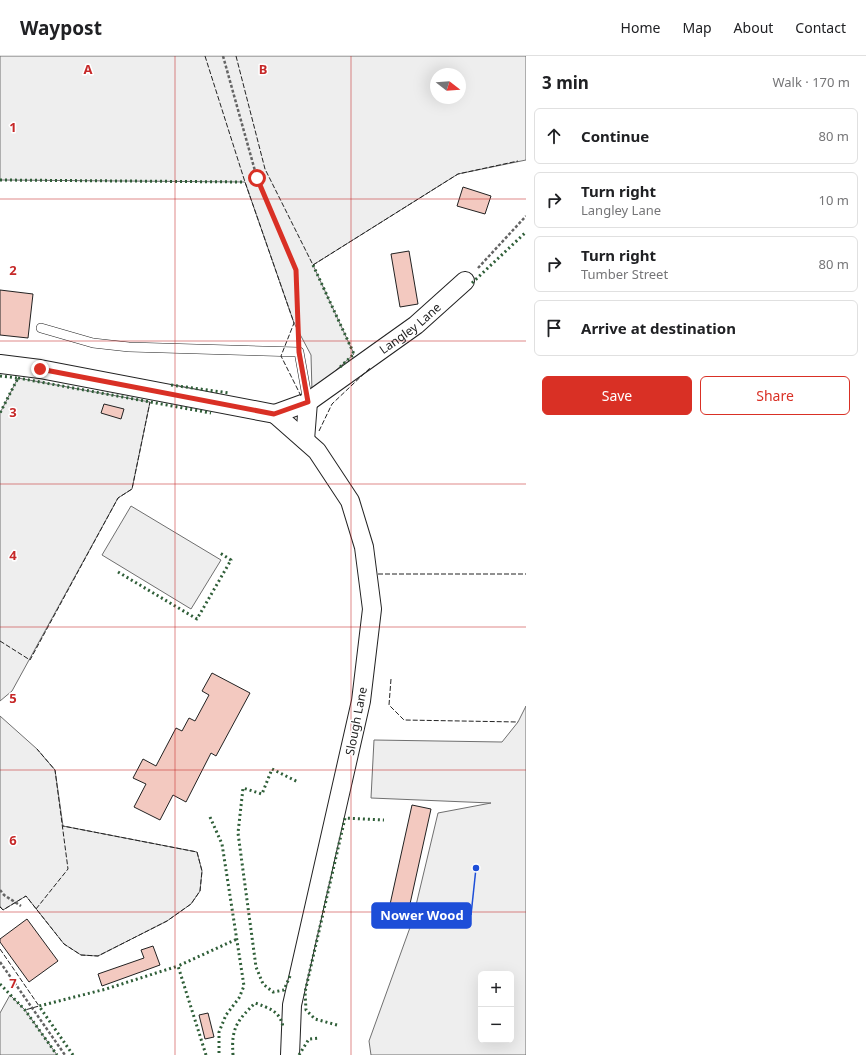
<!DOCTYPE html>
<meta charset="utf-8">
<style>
:root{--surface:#fff;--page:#f6f6f6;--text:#202124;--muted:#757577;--line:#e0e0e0;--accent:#d93025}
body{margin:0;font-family:"Noto Sans",sans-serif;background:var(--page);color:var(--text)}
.controls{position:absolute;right:12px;bottom:12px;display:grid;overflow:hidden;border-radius:6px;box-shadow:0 4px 16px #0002}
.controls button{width:36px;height:36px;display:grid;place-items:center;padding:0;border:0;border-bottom:1px solid var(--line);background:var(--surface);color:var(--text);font:20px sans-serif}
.compass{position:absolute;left:430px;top:12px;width:36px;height:36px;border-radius:50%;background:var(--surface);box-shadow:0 4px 16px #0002;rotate:107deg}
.stop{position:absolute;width:12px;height:12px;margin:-9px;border:3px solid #d93025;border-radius:50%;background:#fff}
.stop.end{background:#d93025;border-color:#fff;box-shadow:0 1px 4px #0008}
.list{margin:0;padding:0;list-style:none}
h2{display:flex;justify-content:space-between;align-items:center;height:52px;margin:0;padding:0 16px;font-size:17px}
h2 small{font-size:13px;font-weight:400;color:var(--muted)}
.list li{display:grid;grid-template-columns:26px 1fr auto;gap:12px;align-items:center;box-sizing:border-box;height:56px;margin:0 8px 8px;padding:0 8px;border:1px solid var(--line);border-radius:6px}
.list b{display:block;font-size:15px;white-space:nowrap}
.list p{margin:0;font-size:13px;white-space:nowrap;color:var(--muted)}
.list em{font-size:13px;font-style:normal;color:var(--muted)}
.actions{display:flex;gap:8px;padding:12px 16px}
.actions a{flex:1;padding:9px 0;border:1px solid var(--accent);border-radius:6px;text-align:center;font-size:14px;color:var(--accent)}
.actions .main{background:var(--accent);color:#fff}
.icon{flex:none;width:22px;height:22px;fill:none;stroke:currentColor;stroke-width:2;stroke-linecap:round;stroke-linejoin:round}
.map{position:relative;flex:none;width:526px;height:999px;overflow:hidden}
header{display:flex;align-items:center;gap:24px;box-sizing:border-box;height:56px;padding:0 20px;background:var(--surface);border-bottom:1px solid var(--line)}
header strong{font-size:19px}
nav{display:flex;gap:22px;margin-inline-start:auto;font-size:14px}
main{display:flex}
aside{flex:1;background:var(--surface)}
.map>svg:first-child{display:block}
.green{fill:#eee;stroke:#6f6f6f;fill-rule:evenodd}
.building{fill:#f3c9c0;stroke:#222}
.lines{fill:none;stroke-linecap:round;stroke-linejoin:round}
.service-casing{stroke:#222;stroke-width:10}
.minor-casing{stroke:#222;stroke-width:20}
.path{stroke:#646464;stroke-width:2.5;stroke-dasharray:3 2;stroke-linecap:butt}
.service{stroke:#fff;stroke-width:9}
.minor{stroke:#fff;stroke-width:18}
.hedge{stroke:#2f5e38;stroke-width:3;stroke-dasharray:2 3;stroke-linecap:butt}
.fence{stroke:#222;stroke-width:1;stroke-dasharray:5 2;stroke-linecap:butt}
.route{stroke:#d93025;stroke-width:5}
.grid{fill:none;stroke:#c62828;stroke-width:1;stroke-opacity:0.55}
.labels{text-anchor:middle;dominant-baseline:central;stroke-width:3;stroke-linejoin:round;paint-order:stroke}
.street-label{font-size:12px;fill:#222;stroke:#fff}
.grid-label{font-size:13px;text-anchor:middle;font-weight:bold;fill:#c62828;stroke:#fff;stroke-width:3;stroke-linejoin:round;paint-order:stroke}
.leader{fill:none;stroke:#1d4ed8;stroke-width:1.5}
.callout-dot{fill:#1d4ed8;stroke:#fff;stroke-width:1.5}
.callout{fill:#1d4ed8;stroke:#1d4ed8;stroke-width:1.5}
.callout-label{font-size:13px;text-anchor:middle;font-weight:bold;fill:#fff}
</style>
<header>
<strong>Waypost</strong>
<nav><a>Home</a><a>Map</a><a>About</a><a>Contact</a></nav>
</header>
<main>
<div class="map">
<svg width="526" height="999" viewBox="0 0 526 999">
<rect width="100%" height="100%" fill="#fff"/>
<g class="green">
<path d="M 0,0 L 526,0 L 526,104 L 458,118 L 313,209 L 354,298 L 312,336 L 311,299 L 294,267 L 245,126 L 0,124 ZM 436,18 L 460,18 L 460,42 L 436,42 Z"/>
<path d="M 18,322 L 150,346 L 132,433 L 118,442 L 12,635 L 0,645 L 0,357 Z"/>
<path d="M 131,450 L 221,504 L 191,553 L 102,499 Z"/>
<path d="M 526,650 L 526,999 L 371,999 L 369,985 L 412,866 L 438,757 L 491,747 L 371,742 L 374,684 L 502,686 L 518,666 ZM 481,918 L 511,918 L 511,984 L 481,984 Z"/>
<path d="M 0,660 L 37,693 L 55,714 L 63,770 L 197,796 L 202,815 L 200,835 L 191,848 L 167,865 L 98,900 L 81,899 L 64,888 L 26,840 L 3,854 L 0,850 Z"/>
<path d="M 10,939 L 25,954 L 57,999 L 0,999 L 0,957 Z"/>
</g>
<g class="building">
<path d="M 463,131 L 491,140 L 485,158 L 457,150 Z"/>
<path d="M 409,195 L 418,248 L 400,251 L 391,198 Z"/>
<path d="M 0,234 L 33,238 L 28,282 L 0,279 Z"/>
<path d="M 104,348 L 124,353 L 121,363 L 101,357 Z"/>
<path d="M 212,617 L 250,637 L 216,700 L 211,697 L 186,746 L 173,739 L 160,764 L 134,751 L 146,728 L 133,722 L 143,703 L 156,710 L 176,672 L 182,675 L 189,662 L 195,665 L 209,639 L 202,635 Z"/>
<path d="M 412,749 L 431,753 L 408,857 L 389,853 Z"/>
<path d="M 27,863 L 58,905 L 29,926 L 0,886 L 0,883 Z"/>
<path d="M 153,890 L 160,909 L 102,930 L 98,918 L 144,902 L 141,894 Z"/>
<path d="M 208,957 L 214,981 L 205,983 L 199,959 Z"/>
</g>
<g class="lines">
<defs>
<path id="service" d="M 41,272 L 93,287 L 129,291 L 299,296 L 308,346"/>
<g id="minor">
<path d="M 0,308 L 40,313 L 275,358"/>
<path d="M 275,358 L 317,395 L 350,445 L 364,491 L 372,553 L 361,645 L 292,949 L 290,999"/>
<path id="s1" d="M 275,358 L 308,346 L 416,269 L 465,225"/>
<path d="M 305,384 L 308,346"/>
</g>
</defs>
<use href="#service" class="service-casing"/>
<use href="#minor" class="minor-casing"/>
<g class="path">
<path d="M 223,0 L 257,122 L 296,214 L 298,281"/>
<path d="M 478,212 L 526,160"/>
<path d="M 0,834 L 4,839 L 21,850"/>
<path d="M 0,906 L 65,999"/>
</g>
<use href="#service" class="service"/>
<use href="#minor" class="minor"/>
<g class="hedge">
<path d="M 0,124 L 245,126"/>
<path d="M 313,209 L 354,298 L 338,313"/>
<path d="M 472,227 L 526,176"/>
<path d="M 0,320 L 18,322 L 0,357"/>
<path d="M 18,322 L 211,357"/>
<path d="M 171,329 L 229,337"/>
<path d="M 118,516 L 197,563 L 231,504 L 220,497"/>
<path d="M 210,761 L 222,788 L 244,930 L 239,942 L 226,959 L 219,976 L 219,999"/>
<path d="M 388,860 L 412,866"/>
<path d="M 290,920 L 284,934 L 273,936 L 263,928 L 256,911 L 238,777 L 243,732 L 262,738 L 272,713 L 298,726"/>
<path d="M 0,928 L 25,954 L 57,999"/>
<path d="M 337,969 L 315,963 L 306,954 L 305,936 L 345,762 L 384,764"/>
<path d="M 73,999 L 39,950 L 106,933 L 178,910"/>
<path d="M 206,999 L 178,910 L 237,883"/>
<path d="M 233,999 C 231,972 237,965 255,947 C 269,952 280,955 283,971"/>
<path d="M 299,999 L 309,983 L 319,982"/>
</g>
<g class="fence">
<path d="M 205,0 L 245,126 L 294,267 L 281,300 L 301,340"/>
<path d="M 236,0 L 265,113 L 313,209 L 458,118 L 518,105"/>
<path d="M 319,375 L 332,348 L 370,312"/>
<path d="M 378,518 L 526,518"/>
<path d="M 0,585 L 30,604 L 118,442 L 132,433 L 150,346"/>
<path d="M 391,623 L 389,649 L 404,664 L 518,666"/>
<path d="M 0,851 L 3,854 L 26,840 L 64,888 L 81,899 L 98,900 L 167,865 L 191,848 L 200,835 L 202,815 L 197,796 L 63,770"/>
<path d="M 36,853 L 68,813 L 55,714 L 37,693"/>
<path d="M 0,893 L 39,950 L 25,954"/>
</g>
</g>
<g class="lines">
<path class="route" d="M 40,313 L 274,358 L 308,346 L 299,296 L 296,214 L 257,122"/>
</g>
<path class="grid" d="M 175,0 L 175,999M 351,0 L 351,999M 0,143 L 526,143M 0,285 L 526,285M 0,428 L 526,428M 0,571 L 526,571M 0,714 L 526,714M 0,856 L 526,856"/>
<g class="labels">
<g class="street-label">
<text stroke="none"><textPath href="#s1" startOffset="161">Langley Lane</textPath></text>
<text transform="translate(356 665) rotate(-79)">Slough Lane</text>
</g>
</g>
<g class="grid-label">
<text x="88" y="18">A</text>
<text x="263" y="18">B</text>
<text x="13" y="76">1</text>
<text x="13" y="219">2</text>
<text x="13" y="361">3</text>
<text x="13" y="504">4</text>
<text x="13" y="647">5</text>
<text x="13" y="789">6</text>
<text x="13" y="932">7</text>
</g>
<path class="leader" d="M476 812L471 859"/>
<circle class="callout-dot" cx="476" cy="812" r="4"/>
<rect class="callout" x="372" y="847" width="99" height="25" rx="4"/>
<g class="callout-label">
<text x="422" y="864">Nower Wood</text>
</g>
</svg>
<div class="controls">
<button>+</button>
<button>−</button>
</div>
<svg class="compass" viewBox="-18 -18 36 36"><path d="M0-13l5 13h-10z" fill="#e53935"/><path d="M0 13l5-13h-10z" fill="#757577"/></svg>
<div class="stop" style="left:257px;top:122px"></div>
<div class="stop end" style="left:40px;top:313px"></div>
</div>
<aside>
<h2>3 min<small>Walk · 170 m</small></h2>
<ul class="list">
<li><svg class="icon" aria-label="ahead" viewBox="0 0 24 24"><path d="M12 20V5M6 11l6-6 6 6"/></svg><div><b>Continue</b></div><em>80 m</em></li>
<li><svg class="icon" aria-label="right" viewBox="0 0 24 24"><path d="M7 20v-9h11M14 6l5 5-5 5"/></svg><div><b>Turn right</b><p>Langley Lane</p></div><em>10 m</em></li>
<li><svg class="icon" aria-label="right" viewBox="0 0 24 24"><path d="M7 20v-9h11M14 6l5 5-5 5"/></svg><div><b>Turn right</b><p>Tumber Street</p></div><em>80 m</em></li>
<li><svg class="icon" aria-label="arrive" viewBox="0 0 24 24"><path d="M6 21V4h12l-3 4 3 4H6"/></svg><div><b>Arrive at destination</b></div></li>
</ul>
<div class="actions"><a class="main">Save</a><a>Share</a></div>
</aside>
</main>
